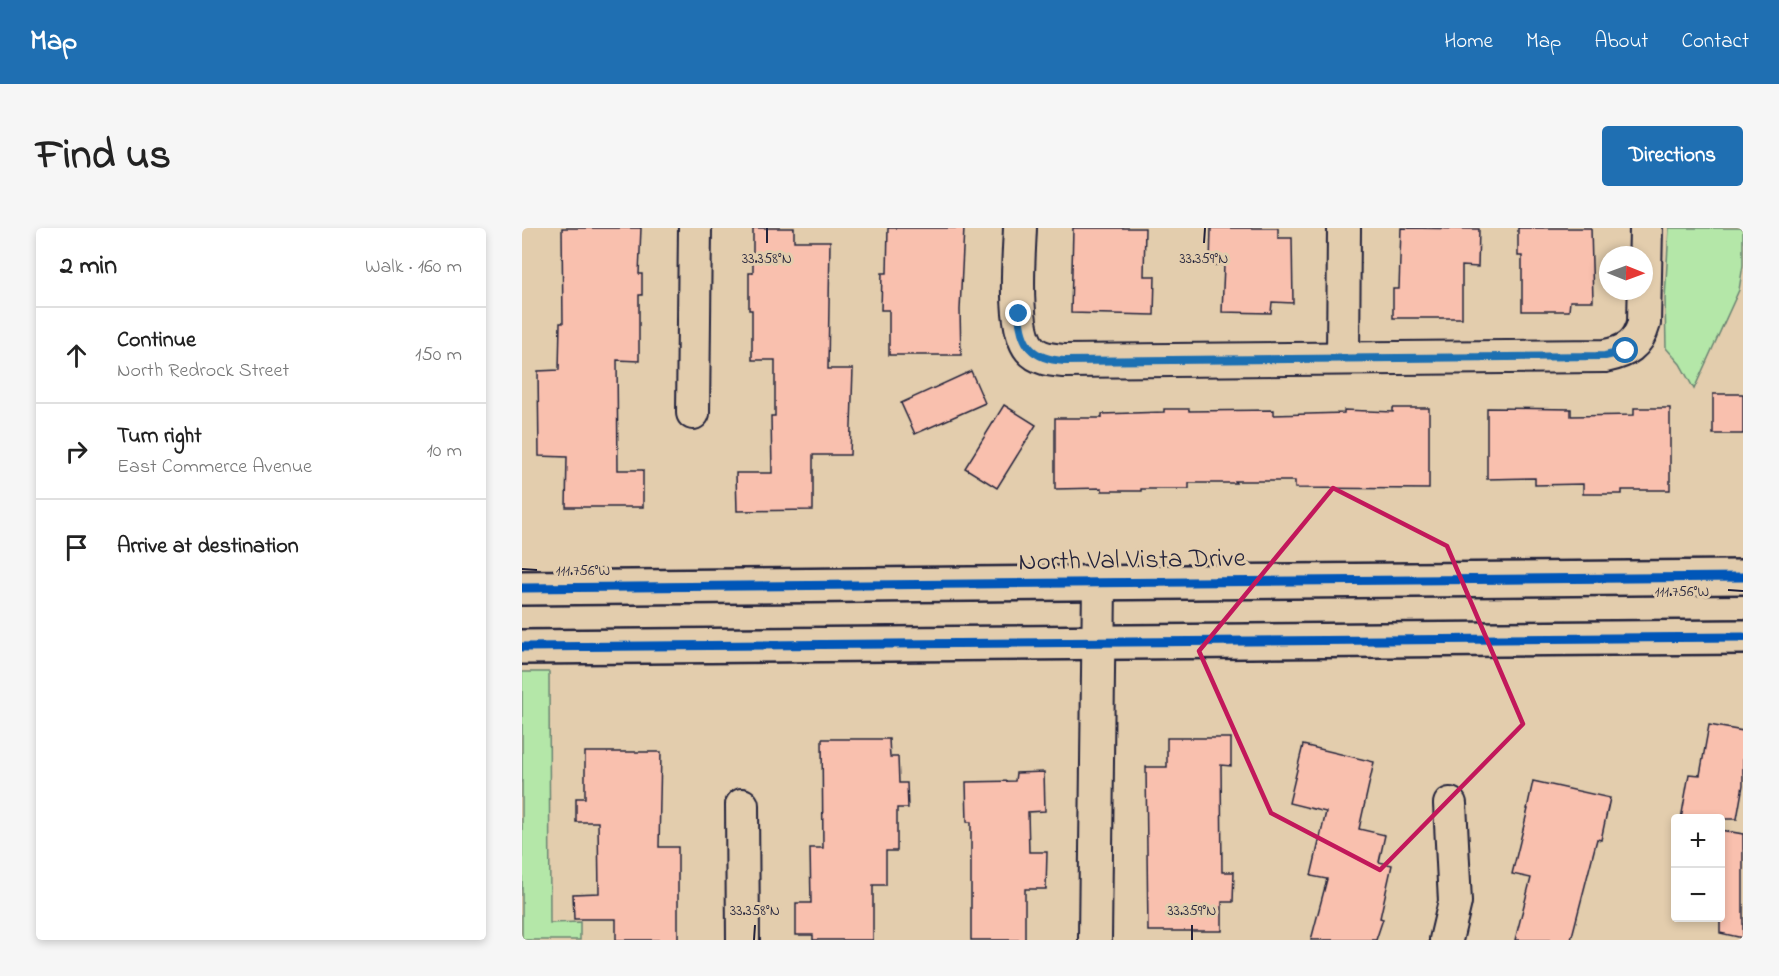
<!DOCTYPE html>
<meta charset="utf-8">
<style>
:root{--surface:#fff;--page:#f6f6f6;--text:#222;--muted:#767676;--line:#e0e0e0;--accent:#1f6fb2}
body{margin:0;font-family:"Indie Flower",sans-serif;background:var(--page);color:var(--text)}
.controls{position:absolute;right:18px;bottom:18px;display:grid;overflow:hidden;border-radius:6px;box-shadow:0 3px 9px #0003}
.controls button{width:54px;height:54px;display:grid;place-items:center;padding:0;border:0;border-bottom:2px solid var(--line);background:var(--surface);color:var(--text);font:30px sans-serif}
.compass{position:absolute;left:1077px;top:18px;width:54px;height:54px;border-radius:50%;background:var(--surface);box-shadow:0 3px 9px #0003;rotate:91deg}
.stop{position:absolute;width:18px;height:18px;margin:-14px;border:4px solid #1f6fb2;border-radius:50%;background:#fff}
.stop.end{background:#1f6fb2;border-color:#fff;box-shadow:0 2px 6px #0008}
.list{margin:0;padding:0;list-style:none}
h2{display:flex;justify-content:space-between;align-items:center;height:78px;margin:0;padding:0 24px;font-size:26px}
h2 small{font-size:20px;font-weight:400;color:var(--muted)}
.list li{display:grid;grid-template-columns:39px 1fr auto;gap:18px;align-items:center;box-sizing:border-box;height:96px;padding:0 24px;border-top:2px solid var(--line)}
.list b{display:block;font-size:22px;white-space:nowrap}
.list p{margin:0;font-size:20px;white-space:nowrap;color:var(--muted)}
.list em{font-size:20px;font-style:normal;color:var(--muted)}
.icon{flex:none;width:33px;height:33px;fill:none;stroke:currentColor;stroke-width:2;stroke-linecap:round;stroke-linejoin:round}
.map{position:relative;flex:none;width:1221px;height:712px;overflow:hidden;border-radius:6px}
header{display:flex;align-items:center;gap:36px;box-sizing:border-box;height:84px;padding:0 30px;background:var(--accent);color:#fff}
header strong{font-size:28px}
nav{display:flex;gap:33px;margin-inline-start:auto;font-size:21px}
.intro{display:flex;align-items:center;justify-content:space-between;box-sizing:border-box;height:144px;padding:0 36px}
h1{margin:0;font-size:42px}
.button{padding:15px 27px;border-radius:6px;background:var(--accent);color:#fff;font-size:21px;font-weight:700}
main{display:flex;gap:36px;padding:0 36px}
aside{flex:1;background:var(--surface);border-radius:6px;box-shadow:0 3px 9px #0003}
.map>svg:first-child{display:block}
.green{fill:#b4e7a8;stroke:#6b8472;stroke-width:1.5}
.building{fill:#f9c0ae;stroke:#22223b;stroke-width:1.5}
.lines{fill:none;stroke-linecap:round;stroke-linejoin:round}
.minor-casing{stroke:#22223b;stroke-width:36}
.major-casing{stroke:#22223b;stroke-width:38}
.minor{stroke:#e3cdad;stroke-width:32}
.major{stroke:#e3cdad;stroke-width:33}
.cycleway-casing{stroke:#e3cdad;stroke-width:13}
.cycleway{stroke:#0057b8;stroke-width:9}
.route{stroke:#1f6fb2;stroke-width:8}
.marked{fill:none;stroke:#c2185b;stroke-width:4.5;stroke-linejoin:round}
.ticks{fill:none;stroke:#22223b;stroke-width:2}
.labels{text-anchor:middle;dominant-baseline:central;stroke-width:6;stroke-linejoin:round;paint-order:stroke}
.street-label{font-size:27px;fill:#22223b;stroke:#e3cdad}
.ticks-label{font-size:15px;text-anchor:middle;fill:#22223b;stroke:#e3cdad;stroke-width:6;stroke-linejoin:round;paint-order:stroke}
</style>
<header>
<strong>Map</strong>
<nav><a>Home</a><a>Map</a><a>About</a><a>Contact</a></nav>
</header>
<div class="intro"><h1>Find us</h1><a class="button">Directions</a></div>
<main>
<aside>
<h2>2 min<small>Walk · 160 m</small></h2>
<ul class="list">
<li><svg class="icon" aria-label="ahead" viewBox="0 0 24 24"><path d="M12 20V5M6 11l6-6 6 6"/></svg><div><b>Continue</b><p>North Redrock Street</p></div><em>150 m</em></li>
<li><svg class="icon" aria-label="right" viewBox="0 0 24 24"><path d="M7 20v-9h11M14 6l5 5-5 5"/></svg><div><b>Turn right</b><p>East Commerce Avenue</p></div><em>10 m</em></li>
<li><svg class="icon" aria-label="arrive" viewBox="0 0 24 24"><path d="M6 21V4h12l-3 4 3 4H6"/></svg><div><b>Arrive at destination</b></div></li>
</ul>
</aside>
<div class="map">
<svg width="1221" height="712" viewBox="0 0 1221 712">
<rect width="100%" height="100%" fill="#e3cdad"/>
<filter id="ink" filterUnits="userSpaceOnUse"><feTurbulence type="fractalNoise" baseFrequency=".0167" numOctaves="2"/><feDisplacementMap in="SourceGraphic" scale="12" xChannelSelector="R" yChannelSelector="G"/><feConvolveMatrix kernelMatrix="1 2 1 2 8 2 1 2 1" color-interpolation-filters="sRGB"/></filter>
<g filter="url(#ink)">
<g class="green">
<path d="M 1147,0 L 1221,0 L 1221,37 L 1217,62 L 1172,161 L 1158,136 L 1144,120 L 1143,71 Z"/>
<path d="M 0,444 L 27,444 L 28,695 L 58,694 L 58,712 L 0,712 Z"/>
</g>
<g class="building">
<path d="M 40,0 L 119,0 L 117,46 L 120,46 L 120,67 L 117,67 L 117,133 L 95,132 L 96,242 L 121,242 L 121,279 L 44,279 L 45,229 L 17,228 L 16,143 L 37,142 L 38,95 L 41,95 Z"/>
<path d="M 231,0 L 272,0 L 272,13 L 308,13 L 306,141 L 331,141 L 328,227 L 291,227 L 291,282 L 215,283 L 214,245 L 250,245 L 249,188 L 253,188 L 253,132 L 230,132 L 230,82 L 227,82 L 227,45 L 231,45 Z"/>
<path d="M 366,0 L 442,0 L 438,82 L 439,127 L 367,127 L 367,82 L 359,82 L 360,45 L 365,45 Z"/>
<path d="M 551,0 L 623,0 L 622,48 L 633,48 L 632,87 L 549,85 Z"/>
<path d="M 689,0 L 756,0 L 756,10 L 770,10 L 771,75 L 750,74 L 749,85 L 700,84 L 702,37 L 688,37 Z"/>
<path d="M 879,0 L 957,1 L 956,39 L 940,38 L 940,90 L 871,90 L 871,61 L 877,61 Z"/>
<path d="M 996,0 L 1069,0 L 1071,73 L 1048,73 L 1047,83 L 1000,83 L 1000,28 L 996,28 Z"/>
<path d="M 449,143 L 463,175 L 393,206 L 379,175 Z"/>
<rect x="1191" y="166" width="30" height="40"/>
<path d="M 482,177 L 514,197 L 475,260 L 443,240 Z"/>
<path d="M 871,180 L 907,180 L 907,261 L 773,260 L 773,253 L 713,253 L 714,255 L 667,255 L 667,261 L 619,261 L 619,263 L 580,263 L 580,260 L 533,261 L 533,190 L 580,190 L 580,186 L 642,184 L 642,181 L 667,181 L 667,183 L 752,182 L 752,187 L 822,185 L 822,182 L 871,184 Z"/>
<path d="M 965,180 L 1049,181 L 1049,188 L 1112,187 L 1112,180 L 1148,180 L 1148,262 L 1100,262 L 1100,266 L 1061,266 L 1061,256 L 1013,257 L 1013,250 L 965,251 Z"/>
<path d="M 1187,497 L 1221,503 L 1221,557 L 1215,591 L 1159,591 L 1167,546 L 1178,547 Z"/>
<path d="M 645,510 L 709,510 L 709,538 L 699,537 L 700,644 L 712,644 L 711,674 L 700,674 L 700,703 L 626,703 L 624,539 L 645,539 Z"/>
<path d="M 300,511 L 367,511 L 368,529 L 376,529 L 377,555 L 385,555 L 386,580 L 375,580 L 375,623 L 364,623 L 364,657 L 351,657 L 351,712 L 291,712 L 291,707 L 274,707 L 274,675 L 289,675 L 288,620 L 301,620 Z"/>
<path d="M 781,517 L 852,534 L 837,601 L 863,607 L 857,634 L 870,637 L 858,690 L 861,691 L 854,712 L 789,712 L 805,651 L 789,648 L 804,584 L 767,575 Z"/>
<path d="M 63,524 L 139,524 L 137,619 L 156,619 L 156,712 L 94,712 L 94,691 L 52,691 L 51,666 L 77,665 L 76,594 L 54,594 L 54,570 L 63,570 Z"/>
<path d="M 522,544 L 523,583 L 506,584 L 507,624 L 525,624 L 524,661 L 503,661 L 503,712 L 449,712 L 449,594 L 445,594 L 444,554 L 493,553 L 494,545 Z"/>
<path d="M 1011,553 L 1088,570 L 1079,612 L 1075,611 L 1049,712 L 993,712 L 1009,650 L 990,646 L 1006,581 L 1005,581 Z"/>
<path d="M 1198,602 L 1221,606 L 1221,710 L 1198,705 Z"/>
</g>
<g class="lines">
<defs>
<g id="minor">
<path d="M 498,0 C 497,29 490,100 508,121 C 516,131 530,132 542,133 L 1083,128 C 1104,124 1116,117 1122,95 L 1124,0"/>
<path d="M 821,130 L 822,0"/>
<path d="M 171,185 L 173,0"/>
<path d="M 220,577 L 221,712"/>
<path d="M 573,712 L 577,355"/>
<path d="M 924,712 L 933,674 L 928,576"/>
</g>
<g id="major">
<path d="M 0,360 L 1221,349"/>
<path d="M 0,419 L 1221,409"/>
</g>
</defs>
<use href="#minor" class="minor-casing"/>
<use href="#major" class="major-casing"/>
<use href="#minor" class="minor"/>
<use href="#major" class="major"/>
<defs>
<g id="cycleway">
<path d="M 0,360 L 1221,349"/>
<path d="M 0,419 L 1221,409"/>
</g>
</defs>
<use href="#cycleway" class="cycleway-casing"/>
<use href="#cycleway" class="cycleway"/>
</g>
</g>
<g class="lines" filter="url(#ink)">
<path class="route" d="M 497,86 C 499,117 510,131 542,133 L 1083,128 L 1104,123"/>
</g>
<path class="marked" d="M 811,260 L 925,318 L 1001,496 L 858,642 L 749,585 L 677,423 Z"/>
<path class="ticks" d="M 245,15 L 245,0M 682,15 L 683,0M 0,341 L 15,342M 1206,362 L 1221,363M 232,712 L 233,697M 670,712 L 670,697"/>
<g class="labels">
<g class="street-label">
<text transform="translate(610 333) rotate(-1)">North Val Vista Drive</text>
</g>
</g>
<g class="ticks-label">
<text x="245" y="35">33.358°N</text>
<text x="682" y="35">33.359°N</text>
<text x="61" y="347">111.756°W</text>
<text x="1160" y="368">111.756°W</text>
<text x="233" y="687">33.358°N</text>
<text x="670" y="687">33.359°N</text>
</g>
</svg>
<div class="controls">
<button>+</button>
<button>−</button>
</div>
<svg class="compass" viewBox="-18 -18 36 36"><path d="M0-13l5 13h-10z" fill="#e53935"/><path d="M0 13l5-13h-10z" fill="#767676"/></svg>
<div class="stop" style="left:1104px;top:123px"></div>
<div class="stop end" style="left:497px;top:86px"></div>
</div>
</main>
